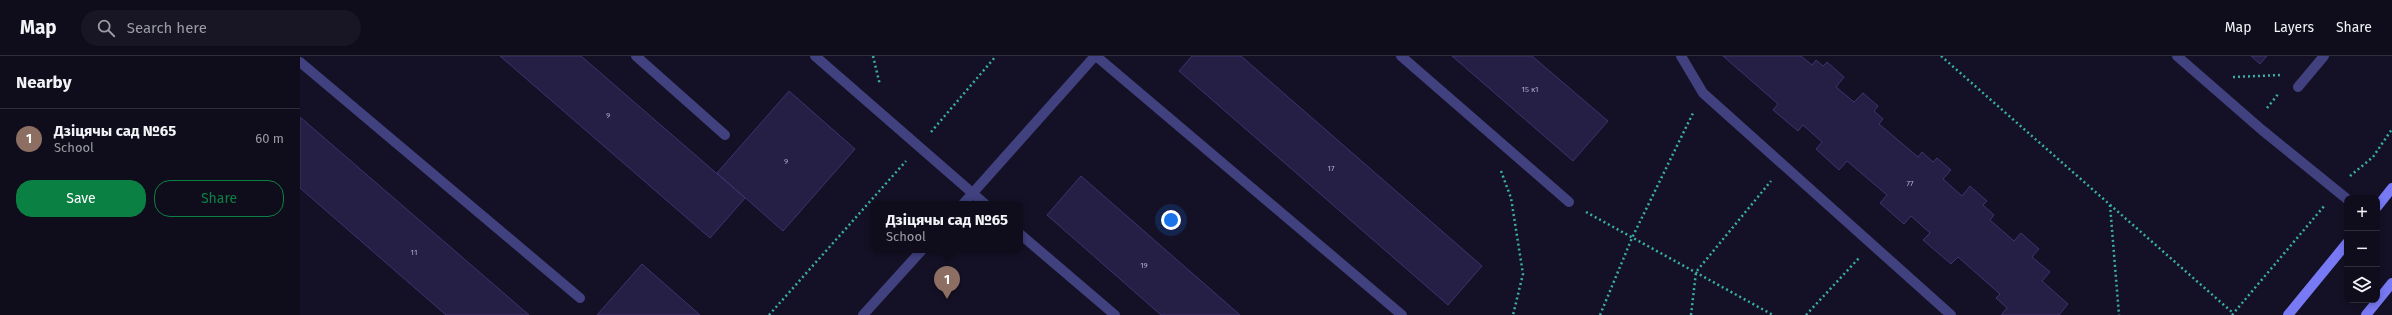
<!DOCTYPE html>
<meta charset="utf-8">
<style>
:root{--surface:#0f0d1c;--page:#181625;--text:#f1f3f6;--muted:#9b9ca3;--line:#2f2d3b;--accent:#0b8043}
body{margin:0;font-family:"Fira Sans",sans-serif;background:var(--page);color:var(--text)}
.controls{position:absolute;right:12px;bottom:12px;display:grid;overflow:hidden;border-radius:8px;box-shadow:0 2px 6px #0003}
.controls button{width:36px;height:36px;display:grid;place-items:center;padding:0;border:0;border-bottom:1px solid var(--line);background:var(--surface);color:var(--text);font:20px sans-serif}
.you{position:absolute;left:871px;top:164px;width:14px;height:14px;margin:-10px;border:3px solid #fff;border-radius:50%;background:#1a73e8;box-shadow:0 0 0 6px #1a73e833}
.badge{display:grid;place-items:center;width:26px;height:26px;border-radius:50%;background:var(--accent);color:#fff;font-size:13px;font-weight:700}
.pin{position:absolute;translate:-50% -33px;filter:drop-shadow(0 1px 2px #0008)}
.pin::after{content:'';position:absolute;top:21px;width:14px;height:12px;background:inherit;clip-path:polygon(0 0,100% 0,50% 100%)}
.popup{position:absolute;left:571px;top:145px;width:152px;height:52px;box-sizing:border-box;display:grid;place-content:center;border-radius:8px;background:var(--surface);filter:drop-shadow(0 1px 3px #0005);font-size:13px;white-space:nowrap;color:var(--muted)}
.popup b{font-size:15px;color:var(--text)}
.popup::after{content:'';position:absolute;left:50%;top:100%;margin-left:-8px;border:8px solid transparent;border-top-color:var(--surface)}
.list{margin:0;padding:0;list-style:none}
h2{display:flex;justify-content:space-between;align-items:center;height:52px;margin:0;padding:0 16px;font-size:17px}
h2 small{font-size:13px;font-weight:400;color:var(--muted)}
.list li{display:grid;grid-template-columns:26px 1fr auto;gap:12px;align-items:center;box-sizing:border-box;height:60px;padding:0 16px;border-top:1px solid var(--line)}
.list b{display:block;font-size:15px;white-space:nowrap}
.list p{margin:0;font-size:13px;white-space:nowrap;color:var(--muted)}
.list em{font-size:13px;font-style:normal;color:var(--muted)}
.actions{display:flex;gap:8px;padding:12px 16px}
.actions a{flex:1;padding:9px 0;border:1px solid var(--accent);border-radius:16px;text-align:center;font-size:14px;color:var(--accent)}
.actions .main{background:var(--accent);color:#fff}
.icon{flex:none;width:22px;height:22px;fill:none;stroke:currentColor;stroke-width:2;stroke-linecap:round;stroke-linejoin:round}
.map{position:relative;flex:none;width:2092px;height:259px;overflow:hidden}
header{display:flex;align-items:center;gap:24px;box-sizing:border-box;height:56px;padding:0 20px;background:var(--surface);border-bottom:1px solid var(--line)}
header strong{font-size:19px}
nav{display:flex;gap:22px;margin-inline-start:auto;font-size:14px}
.search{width:280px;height:36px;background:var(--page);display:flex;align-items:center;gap:10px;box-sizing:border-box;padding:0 14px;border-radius:22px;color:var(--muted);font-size:15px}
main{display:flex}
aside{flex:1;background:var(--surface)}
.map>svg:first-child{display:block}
.building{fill:#261f45;stroke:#3d336f}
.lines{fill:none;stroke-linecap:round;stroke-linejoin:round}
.path{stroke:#3aafa5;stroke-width:2.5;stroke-dasharray:2 3;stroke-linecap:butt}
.lane{stroke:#414180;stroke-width:10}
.secondary{stroke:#7879f4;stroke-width:10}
.labels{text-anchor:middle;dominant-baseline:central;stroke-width:3;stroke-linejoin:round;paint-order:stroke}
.number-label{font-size:8px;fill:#aeaace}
</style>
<header>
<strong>Map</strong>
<div class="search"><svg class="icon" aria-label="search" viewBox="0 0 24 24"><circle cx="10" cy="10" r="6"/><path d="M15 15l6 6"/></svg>Search here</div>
<nav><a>Map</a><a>Layers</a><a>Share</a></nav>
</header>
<main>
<aside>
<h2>Nearby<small></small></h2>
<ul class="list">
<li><span class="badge" style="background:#8d6e63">1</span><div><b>Дзіцячы сад №65</b><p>School</p></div><em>60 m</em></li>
</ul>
<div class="actions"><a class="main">Save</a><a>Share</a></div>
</aside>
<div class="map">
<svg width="2092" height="259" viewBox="0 0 2092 259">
<rect width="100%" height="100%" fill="#141126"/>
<g class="building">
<path d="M 200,0 L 281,0 L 445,142 L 410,182 Z"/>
<path d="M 892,0 L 941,0 L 1182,210 L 1148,249 L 879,15 Z"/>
<path d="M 1152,0 L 1232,0 L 1308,65 L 1273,105 Z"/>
<path d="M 1423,0 L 1501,0 L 1512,9 L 1516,4 L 1523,10 L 1527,6 L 1544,21 L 1536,31 L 1554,46 L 1563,37 L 1578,50 L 1574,55 L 1583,63 L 1579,68 L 1618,101 L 1622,96 L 1633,106 L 1637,102 L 1651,114 L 1643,123 L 1662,140 L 1670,130 L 1687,145 L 1683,149 L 1694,159 L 1690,164 L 1714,185 L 1721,177 L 1739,193 L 1732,201 L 1750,216 L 1742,225 L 1768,248 L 1759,259 L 1701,259 L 1707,252 L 1696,242 L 1700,238 L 1658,201 L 1651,208 L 1623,184 L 1630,177 L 1611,160 L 1604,168 L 1580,147 L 1587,139 L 1547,105 L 1539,114 L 1516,93 L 1522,86 L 1503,69 L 1498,75 L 1473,54 L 1478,48 Z"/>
<path d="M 1951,0 L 1967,0 L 1960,8 Z"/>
<path d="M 489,35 L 555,93 L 483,175 L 417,117 Z"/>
<path d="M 0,61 L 229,259 L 146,259 L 0,132 Z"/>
<path d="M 781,120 L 940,259 L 861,259 L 747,159 Z"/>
<path d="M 342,208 L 400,259 L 297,259 Z"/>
</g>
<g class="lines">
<g class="path">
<path d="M 573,0 L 580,29"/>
<path d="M 1641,0 L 1933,257"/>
<path d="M 1933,21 L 1982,19"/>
<path d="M 1967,52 L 1979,37"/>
<path d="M 631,76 L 696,0"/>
<path d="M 1201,115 L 1211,142 L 1223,218 L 1213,259"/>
<path d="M 2050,120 L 2073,101 L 2092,73"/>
<path d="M 1810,149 L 1819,259"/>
<path d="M 1286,156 L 1473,259"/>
<path d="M 469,259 L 606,105"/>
<path d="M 1300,259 L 1332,182 L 1394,55"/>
<path d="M 1391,259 L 1396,216 L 1471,125"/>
<path d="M 1506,259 L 1559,202"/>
<path d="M 1932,259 L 2025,149"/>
</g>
<g class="lane">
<path d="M 336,0 L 425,79"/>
<path d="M 515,0 L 685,148"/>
<path d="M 796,0 L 1102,259"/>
<path d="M 1101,0 L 1269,146"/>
<path d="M 1381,0 L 1403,37 L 1651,259"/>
<path d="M 1877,0 L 1962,74 L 2047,143"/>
<path d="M 0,6 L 280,242"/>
<path d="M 1998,31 L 2024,0"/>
<path d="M 663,148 L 795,0"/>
<path d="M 720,178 L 815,259"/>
<path d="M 563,259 L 622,194"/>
</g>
<g class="secondary">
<path d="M 2077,151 L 2092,132"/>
<path d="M 1988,259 L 2047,187"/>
<path d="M 2066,259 L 2092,227"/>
</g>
</g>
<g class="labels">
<g class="number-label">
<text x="1230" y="33">15 к1</text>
<text x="308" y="59">9</text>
<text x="486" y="105">9</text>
<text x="1031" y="112">17</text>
<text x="1610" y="127">77</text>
<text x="114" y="196">11</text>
<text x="844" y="209">19</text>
</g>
</g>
</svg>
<div class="controls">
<button>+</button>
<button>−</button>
<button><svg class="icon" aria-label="layers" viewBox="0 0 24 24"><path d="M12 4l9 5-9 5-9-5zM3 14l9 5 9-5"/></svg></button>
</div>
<div class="you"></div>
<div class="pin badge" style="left:647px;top:243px;background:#8d6e63">1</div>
<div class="popup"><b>Дзіцячы сад №65</b>School</div>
</div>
</main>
